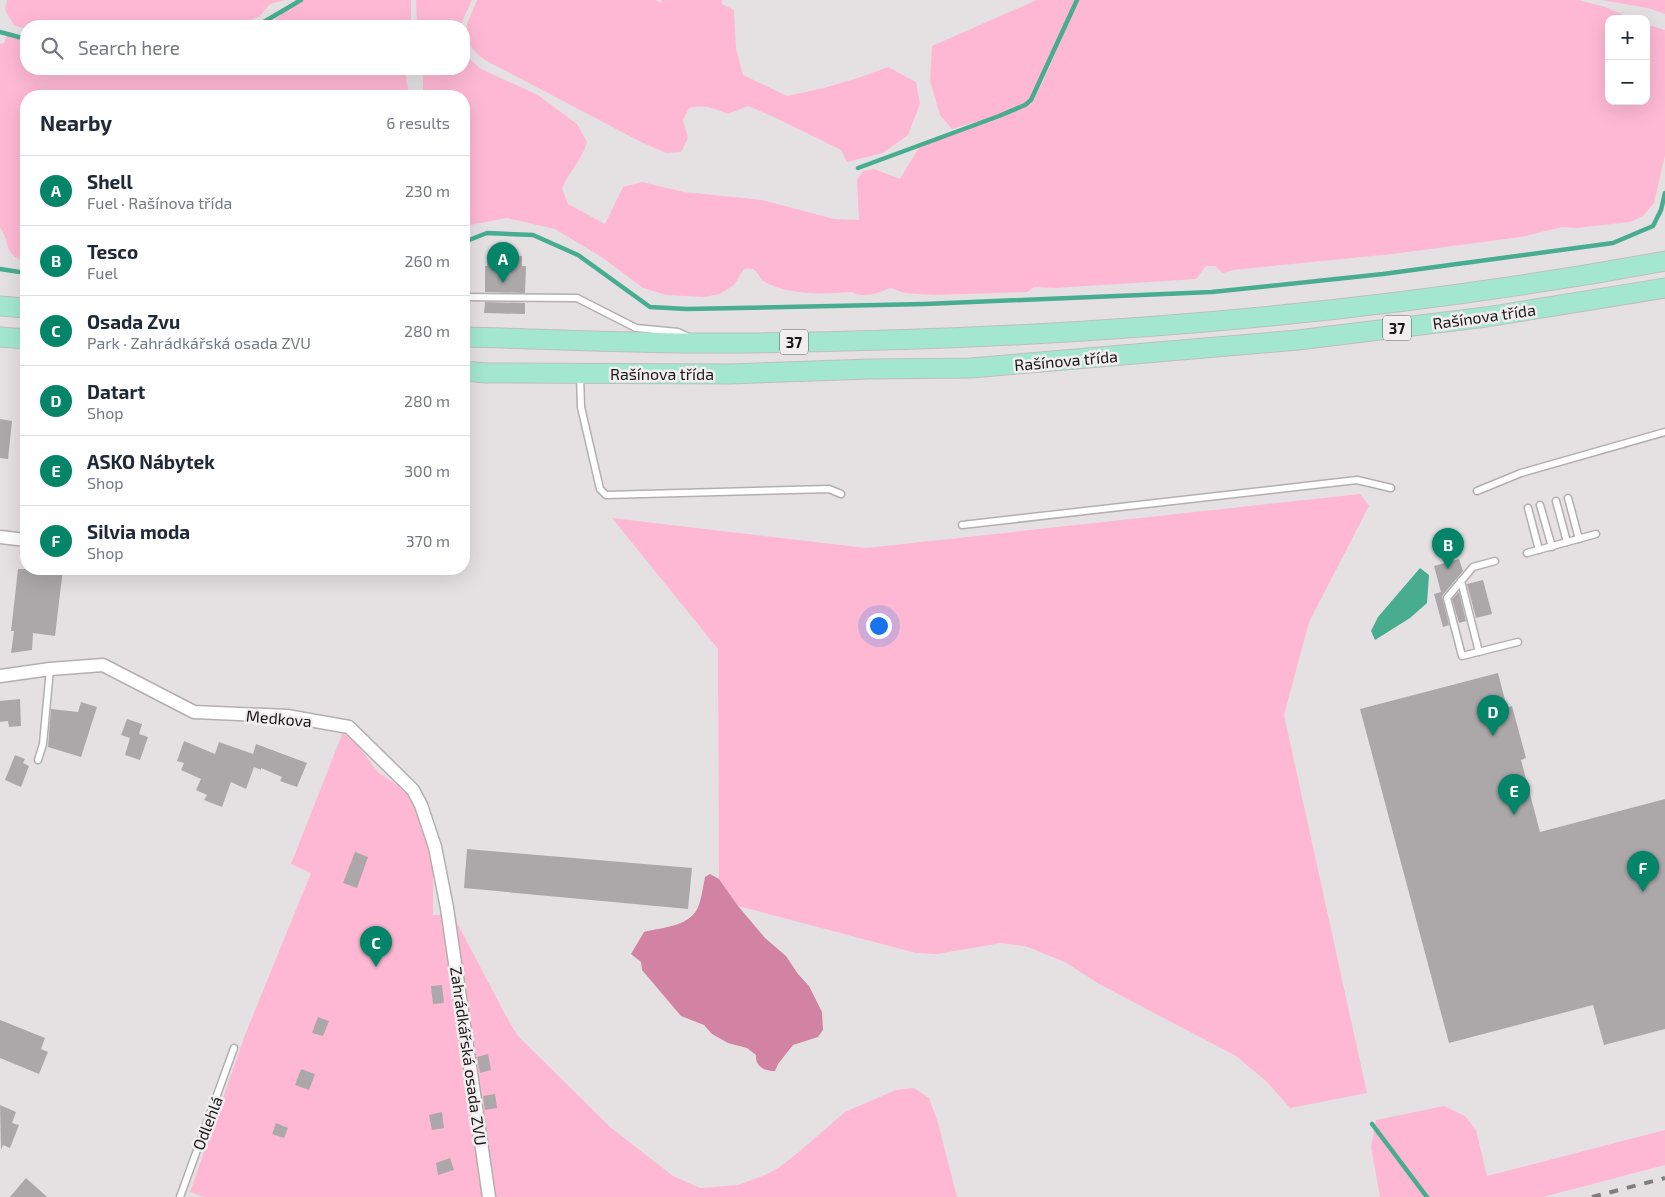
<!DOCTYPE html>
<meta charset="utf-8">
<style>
:root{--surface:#fff;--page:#f6f6f7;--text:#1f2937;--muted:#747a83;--line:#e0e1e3;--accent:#048568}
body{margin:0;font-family:"Exo 2",sans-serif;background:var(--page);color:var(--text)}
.controls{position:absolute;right:15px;top:15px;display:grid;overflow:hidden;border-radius:10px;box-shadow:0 5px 20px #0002}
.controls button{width:45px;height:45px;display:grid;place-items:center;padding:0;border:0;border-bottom:1px solid var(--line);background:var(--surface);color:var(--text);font:25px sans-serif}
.you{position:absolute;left:878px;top:625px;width:18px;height:18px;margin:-12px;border:4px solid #fff;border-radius:50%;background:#1a73e8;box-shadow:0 0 0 8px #1a73e833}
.badge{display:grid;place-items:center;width:32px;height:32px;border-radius:50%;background:var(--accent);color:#fff;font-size:16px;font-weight:700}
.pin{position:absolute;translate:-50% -41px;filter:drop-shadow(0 1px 2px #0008)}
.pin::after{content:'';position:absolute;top:26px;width:18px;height:15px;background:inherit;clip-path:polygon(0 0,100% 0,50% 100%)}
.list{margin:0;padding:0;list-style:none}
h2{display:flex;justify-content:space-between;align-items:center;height:65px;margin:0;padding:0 20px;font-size:21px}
h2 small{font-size:16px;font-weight:400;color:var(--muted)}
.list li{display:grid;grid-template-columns:32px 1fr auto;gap:15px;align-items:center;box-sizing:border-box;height:70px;padding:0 20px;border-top:1px solid var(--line)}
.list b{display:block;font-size:19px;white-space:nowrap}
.list p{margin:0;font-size:16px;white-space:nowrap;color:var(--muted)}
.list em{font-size:16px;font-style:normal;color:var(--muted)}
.icon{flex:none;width:28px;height:28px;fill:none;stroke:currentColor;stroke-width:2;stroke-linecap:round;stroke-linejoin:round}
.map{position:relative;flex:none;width:1665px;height:1197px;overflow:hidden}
.search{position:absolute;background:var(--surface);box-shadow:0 5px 20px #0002;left:20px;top:20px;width:450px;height:55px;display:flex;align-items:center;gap:12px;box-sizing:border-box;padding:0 18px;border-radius:20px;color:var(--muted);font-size:19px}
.panel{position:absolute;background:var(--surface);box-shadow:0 5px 20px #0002;left:20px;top:90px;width:450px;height:485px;border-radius:20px}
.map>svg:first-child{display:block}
.green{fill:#feb8d3}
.forest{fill:#d282a3}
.water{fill:#47ad8e}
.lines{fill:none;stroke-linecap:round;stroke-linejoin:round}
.stream{stroke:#47ad8e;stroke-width:4.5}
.building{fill:#aca8a9}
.service-casing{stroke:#b3afb0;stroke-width:9}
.minor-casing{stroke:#b3afb0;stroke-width:15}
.primary-casing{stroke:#bfbebe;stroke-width:21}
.service{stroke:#fff;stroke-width:6}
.minor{stroke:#fff;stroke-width:12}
.primary{stroke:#a3e7d1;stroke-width:19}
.rail{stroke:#807e7e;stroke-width:4;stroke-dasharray:9 9;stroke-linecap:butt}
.labels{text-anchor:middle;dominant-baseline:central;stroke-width:5;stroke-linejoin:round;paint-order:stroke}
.shield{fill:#f2eef0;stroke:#5a5859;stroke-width:1}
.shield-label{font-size:15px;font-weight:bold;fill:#191818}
.street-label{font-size:16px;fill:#191818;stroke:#f2eef0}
</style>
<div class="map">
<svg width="1665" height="1197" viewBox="0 0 1665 1197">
<rect width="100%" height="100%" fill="#e5e1e2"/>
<g class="green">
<path d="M 7,0 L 285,0 L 270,4 L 260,16 L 238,26 L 26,26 L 26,29 L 14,25 L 5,10 Z"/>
<path d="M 297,0 L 411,0 L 411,26 L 266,26 L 280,16 L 287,6 Z"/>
<path d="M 416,0 L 472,0 L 460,26 L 417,26 Z"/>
<path d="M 477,0 L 656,0 L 661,3 L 662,0 L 722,0 L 722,4 L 734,10 L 736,49 L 743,75 L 787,96 L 824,88 L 861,77 L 888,67 L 916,82 L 920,104 L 908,135 L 883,153 L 847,162 L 841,150 L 774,117 L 748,106 L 728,114 C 714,108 703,104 689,108 L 683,120 L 688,138 L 681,152 L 666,153 L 639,141 L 485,60 C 456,37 465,30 477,0 Z"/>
<path d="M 1037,0 L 1076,0 C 1068,19 1041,92 1028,101 C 1008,114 974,122 952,129 L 940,115 L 930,81 L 932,46 Z"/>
<path d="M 1078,0 L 1579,0 L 1605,7 L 1633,19 L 1609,19 L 1609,101 L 1646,101 L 1646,24 L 1665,30 L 1665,155 L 1654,203 L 1643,216 L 1630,222 L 1576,228 L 1562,227 L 1521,237 L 1392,254 L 1233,270 L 1223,273 L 1215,266 L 1206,266 L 1196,279 L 1056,288 L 1034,287 L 1027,292 L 934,295 L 905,293 L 890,288 C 879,293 863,299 852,292 C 826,294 801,295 776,287 C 772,285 765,283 762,280 C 756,272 756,267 744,269 L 734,285 L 720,294 L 704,297 L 666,295 L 643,288 L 603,258 L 555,229 L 507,218 L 464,226 L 464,96 L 423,96 L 423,69 L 464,69 L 464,54 L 481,69 L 538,95 L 577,124 L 587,142 C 582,160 569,172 562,188 L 568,204 L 605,224 L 623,187 L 642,182 L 684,192 L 762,200 L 834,219 L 859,220 L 857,180 L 863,171 L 874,169 L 900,179 L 920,146 L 1006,115 L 1032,103 L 1045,77 Z"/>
<path d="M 1601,0 L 1665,0 L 1665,14 L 1648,8 Z"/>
<path d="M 8,33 L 26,38 L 26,69 L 407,69 L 406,80 L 410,96 L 26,96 L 26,261 C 3,256 11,243 0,227 L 0,44 L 4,43 Z"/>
<path d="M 1360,494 L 1369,506 L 1309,622 L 1284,715 L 1367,1093 L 1290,1108 L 1266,1081 L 1236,1056 L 1099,984 L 1065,962 L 1025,946 L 1001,943 L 937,954 L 916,953 L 738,906 L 719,879 L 718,649 L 612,518 L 866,548 Z"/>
<path d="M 343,732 L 359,747 L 378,772 L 411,795 L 428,834 L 433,867 L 433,915 L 444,915 L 454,917 L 506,1016 L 517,1035 L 610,1127 L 673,1176 L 700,1188 L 738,1185 L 765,1175 L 777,1169 L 800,1151 L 845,1112 L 896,1090 L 914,1088 L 929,1098 L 938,1123 L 957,1197 L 204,1197 L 190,1192 L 245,1035 L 311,873 L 291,864 Z"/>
<path d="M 1444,1106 L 1465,1116 L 1476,1130 L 1487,1176 L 1665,1130 L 1665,1165 L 1543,1197 L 1380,1197 L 1371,1147 L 1376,1120 Z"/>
</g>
<path class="forest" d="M 710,874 L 719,879 L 738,906 L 765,938 L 786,956 L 798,974 L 809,986 L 822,1012 L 823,1030 L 818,1037 L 793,1045 L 778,1064 L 775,1071 C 765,1071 755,1067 756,1055 L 747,1048 L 728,1043 L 712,1034 L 704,1025 L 681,1016 L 642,970 L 641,962 L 631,954 L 644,932 C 663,927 691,927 699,905 C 702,896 703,886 705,877 Z"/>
<path class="water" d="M 1420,568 L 1429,575 L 1427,603 L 1410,618 L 1375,640 L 1371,631 L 1378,617 Z"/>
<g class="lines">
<g class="stream">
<path d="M 257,26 L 301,0"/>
<path d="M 0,32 L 26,39"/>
<path d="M 858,168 L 999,116 L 1025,105 L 1031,100 L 1077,0"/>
<path d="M 464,242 L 487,233 L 533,235 L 578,255 L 650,307 L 687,309 L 925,304 L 1212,292 L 1383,274 L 1613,243 L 1653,226 L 1661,210 L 1665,193"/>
<path d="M 0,269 L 26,273"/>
<path d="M 1372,1124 L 1427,1197"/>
</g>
</g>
<g class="building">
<path d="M 488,255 L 522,256 L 522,266 L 526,266 L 525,293 L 485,292 L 485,266 L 487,266 Z"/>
<path d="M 485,302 L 525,303 L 525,314 L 484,313 Z"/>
<path d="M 0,419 L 12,421 L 8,459 L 0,458 Z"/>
<path d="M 1459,559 L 1463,571 L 1442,596 L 1449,625 L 1443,627 L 1434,594 L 1441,592 L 1434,566 Z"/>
<path d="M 18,569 L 63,569 L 55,636 L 33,633 L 32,650 L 11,653 L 14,631 L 11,631 Z"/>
<path d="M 1483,580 L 1492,614 L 1476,618 L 1467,584 Z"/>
<path d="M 1459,592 L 1466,621 L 1459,623 L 1452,599 Z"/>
<path d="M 1498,673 L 1507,708 L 1512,706 L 1526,758 L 1521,760 L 1540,832 L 1665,799 L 1665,1029 L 1604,1045 L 1593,1005 L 1449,1043 L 1360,709 Z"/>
<path d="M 20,699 L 21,726 L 9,727 L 8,721 L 0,722 L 0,701 Z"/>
<path d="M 81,702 L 97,707 L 81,757 L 48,747 L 51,709 L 78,712 Z"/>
<path d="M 127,719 L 142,724 L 139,734 L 148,737 L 140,760 L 125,755 L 130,738 L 121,735 Z"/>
<path d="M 184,741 L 215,754 L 219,742 L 253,754 L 256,744 L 307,763 L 297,787 L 280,781 L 282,777 L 261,768 L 261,770 L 254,767 L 246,789 L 231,782 L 222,807 L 204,800 L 207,795 L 196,790 L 201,779 L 181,770 L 184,763 L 177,761 Z"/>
<path d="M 15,755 L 25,759 L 23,763 L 29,766 L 21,787 L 5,780 Z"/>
<path d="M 467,849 L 692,868 L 688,909 L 464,888 Z"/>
<path d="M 355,852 L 368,857 L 357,888 L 343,883 Z"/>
<path d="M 442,985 L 444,1003 L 433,1004 L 431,986 Z"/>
<path d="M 318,1017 L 329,1021 L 323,1036 L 312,1033 Z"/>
<path d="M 0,1020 L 45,1038 L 41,1049 L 48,1052 L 39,1074 L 0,1058 Z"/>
<path d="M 488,1054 L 491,1070 L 480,1073 L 477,1057 Z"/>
<path d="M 301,1069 L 315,1074 L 309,1090 L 295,1085 Z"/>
<path d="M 495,1094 L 497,1108 L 485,1110 L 483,1096 Z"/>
<path d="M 0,1105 L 16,1112 L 12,1123 L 19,1125 L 10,1148 L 3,1145 L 1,1150 Z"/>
<path d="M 442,1112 L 444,1128 L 432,1130 L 429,1115 Z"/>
<path d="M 276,1123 L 288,1128 L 284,1138 L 272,1134 Z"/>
<path d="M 450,1158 L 454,1170 L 438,1175 L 436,1163 Z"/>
<path d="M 26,1178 L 47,1197 L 10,1197 Z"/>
</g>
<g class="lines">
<defs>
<g id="service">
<path d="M 464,297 L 577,298 L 636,328 L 678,332 L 689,337"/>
<path d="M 580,375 L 581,407 L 600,489 L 606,495 L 829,489 L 841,494"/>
<path d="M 1477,491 L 1521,473 L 1665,432"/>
<path d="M 1568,498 L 1579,539"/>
<path d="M 1556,501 L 1567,542"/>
<path d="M 1540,505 L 1552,547"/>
<path d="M 1528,508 L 1539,550"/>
<path d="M 962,525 L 1357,480 L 1391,488"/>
<path d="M 1527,553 L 1596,534"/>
<path d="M 1495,561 L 1473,567 L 1447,598 L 1462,656 L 1518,642"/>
<path d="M 1461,581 L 1479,652"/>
<path d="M 38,760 L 43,744 L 50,669"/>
<path d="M 180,1197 L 234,1048"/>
</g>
<g id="minor">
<path d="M 0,537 L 26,540"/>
<path d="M 0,676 L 50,669 L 103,665 L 194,712 L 287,716 L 349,727 L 413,790 L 421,805 L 435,847 L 447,908 L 489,1197"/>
</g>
<g id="primary">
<path d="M 0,306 L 26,308"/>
<path d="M 0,337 L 26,339"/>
<path d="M 464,337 C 553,339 642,344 730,343 C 1042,341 1358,318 1665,261"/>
<path d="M 464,371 L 486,373 L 729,374 L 870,369 L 971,368 L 1298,340 L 1486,317 L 1665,288"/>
</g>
</defs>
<use href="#service" class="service-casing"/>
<use href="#minor" class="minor-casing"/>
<use href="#primary" class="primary-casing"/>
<use href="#service" class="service"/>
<use href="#minor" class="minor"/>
<use href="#primary" class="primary"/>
<path class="rail" d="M 1592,1197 L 1665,1178"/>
</g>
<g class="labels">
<g class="shield">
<rect x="1383" y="315.5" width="28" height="25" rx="4"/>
<rect x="780" y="329.5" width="28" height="25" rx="4"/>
</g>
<g class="shield-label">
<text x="1397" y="328">37</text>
<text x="794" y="342">37</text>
</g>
<g class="street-label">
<text transform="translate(1484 316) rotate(-8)">Rašínova třída</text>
<text transform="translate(1066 360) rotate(-5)">Rašínova třída</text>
<text x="662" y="373">Rašínova třída</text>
<text transform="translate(279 718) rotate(5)">Medkova</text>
<text transform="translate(469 1056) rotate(82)">Zahrádkářská osada ZVU</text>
<text transform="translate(207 1123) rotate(-69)">Odlehlá</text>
</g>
</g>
</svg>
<div class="controls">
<button>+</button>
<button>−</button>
</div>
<div class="you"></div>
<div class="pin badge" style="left:503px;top:283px">A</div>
<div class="pin badge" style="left:1448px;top:569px">B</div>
<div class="pin badge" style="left:376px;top:967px">C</div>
<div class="pin badge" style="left:1493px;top:736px">D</div>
<div class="pin badge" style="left:1514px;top:815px">E</div>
<div class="pin badge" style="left:1643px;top:892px">F</div>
<div class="search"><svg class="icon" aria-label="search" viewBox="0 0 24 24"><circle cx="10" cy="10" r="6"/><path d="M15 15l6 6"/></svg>Search here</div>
<section class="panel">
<h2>Nearby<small>6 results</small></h2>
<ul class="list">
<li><span class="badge">A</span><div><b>Shell</b><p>Fuel · Rašínova třída</p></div><em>230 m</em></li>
<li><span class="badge">B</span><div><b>Tesco</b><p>Fuel</p></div><em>260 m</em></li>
<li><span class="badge">C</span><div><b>Osada Zvu</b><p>Park · Zahrádkářská osada ZVU</p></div><em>280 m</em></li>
<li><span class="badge">D</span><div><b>Datart</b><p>Shop</p></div><em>280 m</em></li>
<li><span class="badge">E</span><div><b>ASKO Nábytek</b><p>Shop</p></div><em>300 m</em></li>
<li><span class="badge">F</span><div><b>Silvia moda</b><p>Shop</p></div><em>370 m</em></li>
</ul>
</section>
</div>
